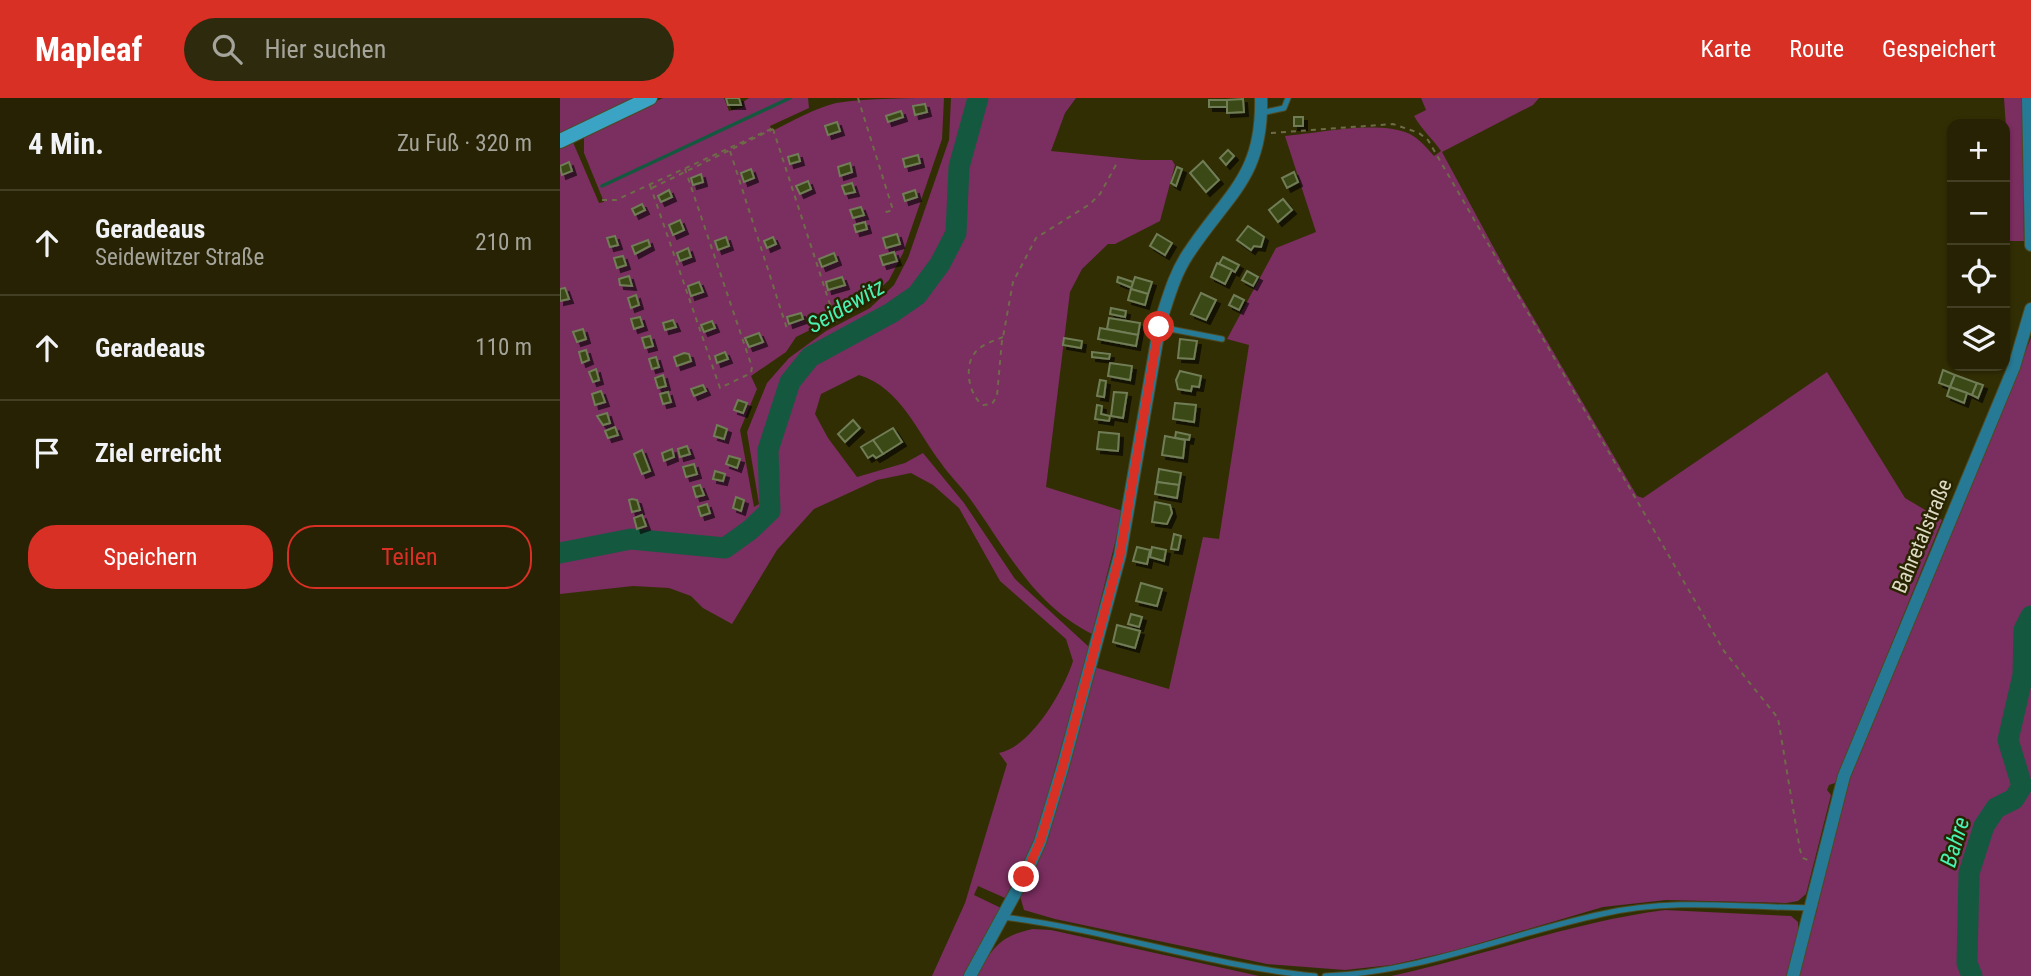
<!DOCTYPE html>
<html lang="de">
<meta charset="utf-8">
<style>
:root{--surface:#262203;--page:#2e2a0d;--text:#f1f3f6;--muted:#a4a49a;--line:#423f25;--accent:#d93025}
body{margin:0;font-family:"Roboto Condensed",sans-serif;background:var(--page);color:var(--text)}
.controls{position:absolute;right:21px;top:21px;display:grid;overflow:hidden;border-radius:14px;box-shadow:0 2px 5px #0004}
.controls button{width:63px;height:63px;display:grid;place-items:center;padding:0;border:0;border-bottom:2px solid var(--line);background:var(--surface);color:var(--text);font:35px sans-serif}
.stop{position:absolute;width:21px;height:21px;margin:-16px;border:5px solid #d93025;border-radius:50%;background:#fff}
.stop.end{background:#d93025;border-color:#fff;box-shadow:0 2px 7px #0008}
.list{margin:0;padding:0;list-style:none}
h2{display:flex;justify-content:space-between;align-items:center;height:91px;margin:0;padding:0 28px;font-size:30px}
h2 small{font-size:23px;font-weight:400;color:var(--muted)}
.list li{display:grid;grid-template-columns:46px 1fr auto;gap:21px;align-items:center;box-sizing:border-box;height:105px;padding:0 28px;border-top:2px solid var(--line)}
.list b{display:block;font-size:26px;white-space:nowrap}
.list p{margin:0;font-size:23px;white-space:nowrap;color:var(--muted)}
.list em{font-size:23px;font-style:normal;color:var(--muted)}
.actions{display:flex;gap:14px;padding:21px 28px}
.actions a{flex:1;padding:16px 0;border:2px solid var(--accent);border-radius:28px;text-align:center;font-size:24px;color:var(--accent)}
.actions .main{background:var(--accent);color:#fff}
.icon{flex:none;width:38px;height:38px;fill:none;stroke:currentColor;stroke-width:2;stroke-linecap:round;stroke-linejoin:round}
.map{position:relative;flex:none;width:1471px;height:878px;overflow:hidden}
header{display:flex;align-items:center;gap:42px;box-sizing:border-box;height:98px;padding:0 35px;background:var(--accent);color:#fff}
header strong{font-size:33px}
nav{display:flex;gap:38px;margin-inline-start:auto;font-size:24px}
.search{width:490px;height:63px;background:var(--page);display:flex;align-items:center;gap:18px;box-sizing:border-box;padding:0 24px;border-radius:38px;color:var(--muted);font-size:26px}
main{display:flex}
aside{flex:1;background:var(--surface)}
.map>svg:first-child{display:block}
.green{fill:#7b2e60}
.lines{fill:none;stroke-linecap:round;stroke-linejoin:round}
.stream{stroke:#14593f;stroke-width:3.5}
.river{stroke:#14593f;stroke-width:21}
.building{fill:#3a4912;stroke:#707d57;stroke-width:2;filter:url(#shadow)}
.service-casing{stroke:#4d4a23;stroke-width:7}
.tertiary-casing{stroke:#4d4a23;stroke-width:14}
.secondary-casing{stroke:#4d4a23;stroke-width:16}
.path{stroke:#6e6b48;stroke-width:2;stroke-dasharray:5 5;stroke-linecap:butt}
.service{stroke:#277a95;stroke-width:5}
.tertiary{stroke:#277a95;stroke-width:12}
.secondary{stroke:#3ba3c4;stroke-width:14}
.route{stroke:#d93025;stroke-width:9}
.labels{text-anchor:middle;dominant-baseline:central;stroke-width:5;stroke-linejoin:round;paint-order:stroke}
.street-label{font-size:21px;fill:#dcdac4;stroke:#282400}
.water-label{font-size:23px;font-style:italic;fill:#49f1b2;stroke:#282400}
</style>
<header>
<strong>Mapleaf</strong>
<div class="search"><svg class="icon" aria-label="search" viewBox="0 0 24 24"><circle cx="10" cy="10" r="6"/><path d="M15 15l6 6"/></svg>Hier suchen</div>
<nav><a>Karte</a><a>Route</a><a>Gespeichert</a></nav>
</header>
<main>
<aside>
<h2>4 Min.<small>Zu Fuß · 320 m</small></h2>
<ul class="list">
<li><svg class="icon" aria-label="ahead" viewBox="0 0 24 24"><path d="M12 20V5M6 11l6-6 6 6"/></svg><div><b>Geradeaus</b><p>Seidewitzer Straße</p></div><em>210 m</em></li>
<li><svg class="icon" aria-label="ahead" viewBox="0 0 24 24"><path d="M12 20V5M6 11l6-6 6 6"/></svg><div><b>Geradeaus</b></div><em>110 m</em></li>
<li><svg class="icon" aria-label="arrive" viewBox="0 0 24 24"><path d="M6 21V4h12l-3 4 3 4H6"/></svg><div><b>Ziel erreicht</b></div></li>
</ul>
<div class="actions"><a class="main">Speichern</a><a>Teilen</a></div>
</aside>
<div class="map">
<svg width="1471" height="878" viewBox="0 0 1471 878">
<defs>
<filter id="shadow"><feDropShadow dx="4" dy="4" stdDeviation="0" flood-color="#0009"/></filter>
</defs>
<rect width="100%" height="100%" fill="#322e04"/>
<g class="green">
<path d="M 0,0 L 77,0 L 0,36 Z"/>
<path d="M 103,0 L 164,0 L 169,13 L 184,9 L 183,4 L 189,0 L 248,0 L 249,10 L 210,28 L 212,33 C 233,23 253,11 276,5 C 311,0 349,0 384,0 L 382,41 L 343,155 L 329,182 L 306,204 L 236,239 L 226,254 L 191,278 L 197,291 L 180,332 L 194,409 L 199,406 L 187,334 L 207,285 L 229,260 L 266,233 L 310,210 L 334,187 L 348,160 L 389,42 L 391,0 L 516,0 L 505,15 L 491,53 L 582,62 L 612,62 L 615,67 L 600,123 L 555,146 L 548,146 L 522,171 L 510,194 L 486,389 L 563,413 L 532,536 C 472,506 446,450 408,398 C 400,387 389,377 381,365 C 357,334 341,290 299,277 L 261,296 L 255,316 L 268,340 L 297,379 L 345,365 L 363,355 L 404,405 L 455,481 L 529,549 L 476,740 L 445,800 L 418,788 L 414,797 L 441,810 L 403,878 L 372,878 L 405,805 L 447,666 L 439,655 C 471,649 504,592 513,563 L 506,541 L 440,483 L 399,410 L 373,387 L 351,375 L 317,382 L 254,411 L 217,452 L 172,526 L 143,510 L 131,498 L 109,490 L 73,488 L 0,496 L 0,48 L 12,42 L 39,105 L 44,104 L 24,55 L 24,36 Z"/>
<path d="M 861,0 L 979,0 L 973,7 L 882,54 L 948,176 L 1077,398 L 1083,400 L 1267,274 L 1345,400 L 1382,422 L 1275,685 L 1269,687 L 1267,692 L 1271,697 L 1246,796 L 1238,803 L 1226,805 L 1106,802 L 1043,809 L 893,853 L 831,867 L 785,872 L 707,866 L 495,821 L 464,812 L 460,798 L 534,569 L 609,591 L 643,439 L 659,441 L 689,247 L 667,241 L 716,150 L 756,134 L 725,38 C 757,35 815,23 845,34 C 857,38 865,48 874,58 L 881,53 C 872,40 862,32 854,18 L 866,12 Z"/>
<path d="M 1444,0 L 1462,0 L 1464,143 L 1445,143 L 1449,73 Z"/>
<path d="M 1471,240 L 1471,878 L 1238,878 L 1257,812 L 1272,737 L 1288,680 Z"/>
<path d="M 1105,812 L 1231,818 L 1238,824 L 1238,832 L 1228,878 L 831,878 C 923,858 1012,824 1105,812 Z"/>
<path d="M 473,831 L 491,832 L 699,878 L 417,878 C 432,850 440,838 473,831 Z"/>
</g>
<g class="lines">
<path class="stream" d="M 42,88 L 230,0"/>
<g class="river">
<path d="M 0,455 L 71,441 L 165,450 L 190,432 L 210,413 L 208,352 L 230,284 L 250,259 L 331,215 L 357,197 L 380,166 L 396,135 L 399,69 L 418,0"/>
<path d="M 1412,878 L 1407,865 L 1409,775 L 1424,728 L 1436,710 L 1454,701 L 1462,688 L 1448,642 L 1463,577 L 1464,532 L 1471,518"/>
</g>
</g>
<g class="building">
<path d="M 166,0 L 179,0 L 181,7 L 168,7 Z"/>
<path d="M 683,1 L 684,14 L 667,15 L 667,2 Z"/>
<rect x="649" y="2" width="18" height="7"/>
<path d="M 365,6 L 367,14 L 355,17 L 353,8 Z"/>
<path d="M 341,13 L 343,19 L 328,24 L 326,18 Z"/>
<rect x="734" y="19" width="9" height="9"/>
<path d="M 277,24 L 280,33 L 268,37 L 265,28 Z"/>
<path d="M 668,52 L 674,58 L 666,67 L 660,60 Z"/>
<path d="M 238,56 L 240,63 L 230,66 L 228,59 Z"/>
<path d="M 358,57 L 360,65 L 345,69 L 343,61 Z"/>
<path d="M 643,63 L 659,82 L 646,94 L 630,75 Z"/>
<path d="M 9,64 L 12,73 L 2,77 L 0,68 Z"/>
<path d="M 290,65 L 292,74 L 280,78 L 278,69 Z"/>
<path d="M 617,69 L 622,71 L 616,88 L 611,85 Z"/>
<path d="M 191,71 L 194,80 L 184,84 L 181,75 Z"/>
<path d="M 734,74 L 738,84 L 727,90 L 722,80 Z"/>
<path d="M 141,76 L 143,84 L 133,87 L 131,80 Z"/>
<path d="M 248,83 L 251,91 L 240,96 L 236,88 Z"/>
<path d="M 292,85 L 295,94 L 285,96 L 282,88 Z"/>
<path d="M 109,92 L 112,99 L 101,104 L 98,98 Z"/>
<path d="M 355,92 L 357,99 L 345,103 L 343,96 Z"/>
<path d="M 723,101 L 732,112 L 718,124 L 709,112 Z"/>
<path d="M 82,106 L 85,112 L 75,117 L 72,111 Z"/>
<path d="M 301,109 L 304,117 L 293,120 L 290,112 Z"/>
<path d="M 120,122 L 124,132 L 113,137 L 109,127 Z"/>
<path d="M 305,124 L 307,131 L 296,134 L 294,127 Z"/>
<path d="M 688,128 L 704,139 L 701,149 L 694,148 L 691,152 L 677,142 Z"/>
<path d="M 337,136 L 340,146 L 326,150 L 323,140 Z"/>
<path d="M 597,136 L 612,145 L 605,157 L 590,148 Z"/>
<path d="M 55,138 L 58,147 L 50,149 L 47,140 Z"/>
<path d="M 166,139 L 169,148 L 158,152 L 155,143 Z"/>
<path d="M 213,139 L 216,146 L 207,150 L 204,143 Z"/>
<path d="M 88,142 L 90,148 L 75,156 L 72,148 Z"/>
<path d="M 128,150 L 131,159 L 120,163 L 117,155 Z"/>
<path d="M 334,154 L 337,163 L 323,167 L 320,158 Z"/>
<path d="M 274,155 L 277,163 L 262,169 L 259,161 Z"/>
<path d="M 63,158 L 66,167 L 57,170 L 54,160 Z"/>
<path d="M 663,159 L 679,167 L 675,174 L 659,166 Z"/>
<path d="M 657,165 L 672,172 L 665,186 L 651,179 Z"/>
<path d="M 687,173 L 698,179 L 693,188 L 682,182 Z"/>
<path d="M 69,178 L 72,188 L 60,187 L 59,181 Z"/>
<path d="M 282,179 L 285,187 L 268,192 L 266,184 Z"/>
<path d="M 558,179 L 573,184 L 572,190 L 557,184 Z"/>
<path d="M 575,179 L 592,184 L 588,196 L 571,191 Z"/>
<path d="M 139,184 L 143,194 L 131,198 L 128,188 Z"/>
<path d="M 5,190 L 9,201 L 0,203 L 0,191 Z"/>
<path d="M 571,191 L 588,196 L 585,207 L 568,202 Z"/>
<path d="M 641,195 L 656,202 L 646,222 L 631,216 Z"/>
<path d="M 76,197 L 79,207 L 71,210 L 68,200 Z"/>
<path d="M 674,197 L 684,202 L 679,212 L 669,207 Z"/>
<path d="M 551,210 L 566,213 L 565,219 L 550,216 Z"/>
<path d="M 241,215 L 243,221 L 229,226 L 227,219 Z"/>
<path d="M 80,219 L 83,228 L 74,231 L 71,221 Z"/>
<path d="M 549,220 L 580,225 L 578,237 L 547,231 Z"/>
<path d="M 113,222 L 116,229 L 105,232 L 103,225 Z"/>
<path d="M 152,223 L 155,230 L 144,234 L 141,227 Z"/>
<path d="M 540,230 L 578,237 L 576,248 L 538,241 Z"/>
<path d="M 23,231 L 26,241 L 17,244 L 13,234 Z"/>
<path d="M 199,235 L 203,244 L 189,249 L 185,240 Z"/>
<path d="M 90,238 L 93,248 L 85,250 L 82,240 Z"/>
<path d="M 504,240 L 522,243 L 521,250 L 503,247 Z"/>
<path d="M 620,241 L 637,243 L 634,261 L 618,260 Z"/>
<path d="M 26,252 L 29,262 L 22,265 L 19,254 Z"/>
<path d="M 165,254 L 168,261 L 157,265 L 155,258 Z"/>
<path d="M 532,254 L 550,256 L 549,261 L 532,259 Z"/>
<path d="M 124,255 L 129,256 L 131,263 L 117,268 L 114,259 Z"/>
<path d="M 96,259 L 99,269 L 92,271 L 89,261 Z"/>
<path d="M 550,265 L 572,268 L 570,282 L 548,278 Z"/>
<path d="M 36,271 L 39,282 L 33,284 L 29,274 Z"/>
<path d="M 1383,272 L 1395,277 L 1390,289 L 1379,285 Z"/>
<path d="M 620,273 L 641,278 L 639,289 L 632,288 L 631,293 L 618,291 L 616,282 Z"/>
<path d="M 103,277 L 106,288 L 98,290 L 95,280 Z"/>
<path d="M 1395,277 L 1417,285 L 1412,297 L 1390,289 Z"/>
<path d="M 540,282 L 546,283 L 544,299 L 537,298 Z"/>
<path d="M 1417,285 L 1423,287 L 1418,300 L 1412,297 Z"/>
<path d="M 143,287 L 146,293 L 134,298 L 131,291 Z"/>
<path d="M 1390,289 L 1407,295 L 1404,305 L 1387,298 Z"/>
<path d="M 41,293 L 45,304 L 35,307 L 32,296 Z"/>
<path d="M 108,294 L 111,304 L 103,306 L 100,296 Z"/>
<path d="M 554,294 L 567,295 L 563,320 L 551,318 Z"/>
<path d="M 178,302 L 187,305 L 183,315 L 174,312 Z"/>
<path d="M 615,305 L 636,307 L 634,324 L 613,321 Z"/>
<path d="M 537,307 L 542,308 L 541,316 L 550,318 L 549,323 L 535,321 Z"/>
<path d="M 47,315 L 50,325 L 43,327 L 37,318 Z"/>
<path d="M 293,322 L 300,330 L 285,344 L 278,336 Z"/>
<path d="M 157,327 L 167,331 L 164,341 L 154,338 Z"/>
<path d="M 55,329 L 58,337 L 48,340 L 45,333 Z"/>
<path d="M 333,330 L 342,344 L 323,356 L 313,342 Z"/>
<path d="M 539,334 L 559,336 L 558,353 L 537,351 Z"/>
<path d="M 616,334 L 630,337 L 629,342 L 615,340 Z"/>
<path d="M 605,338 L 625,342 L 623,360 L 602,357 Z"/>
<path d="M 313,342 L 323,356 L 316,360 L 313,357 L 308,360 L 301,349 Z"/>
<path d="M 127,348 L 130,356 L 120,359 L 118,351 Z"/>
<path d="M 112,351 L 114,359 L 104,363 L 102,355 Z"/>
<path d="M 82,352 L 90,373 L 82,376 L 74,356 Z"/>
<path d="M 169,358 L 180,361 L 177,370 L 166,366 Z"/>
<path d="M 134,366 L 137,376 L 126,379 L 123,369 Z"/>
<path d="M 599,371 L 621,375 L 619,387 L 597,384 Z"/>
<path d="M 155,373 L 165,376 L 163,383 L 153,381 Z"/>
<path d="M 597,384 L 619,387 L 617,400 L 595,396 Z"/>
<path d="M 140,387 L 144,397 L 136,399 L 133,389 Z"/>
<path d="M 176,399 L 184,402 L 181,413 L 173,410 Z"/>
<path d="M 72,401 L 77,402 L 80,412 L 72,414 L 69,402 Z"/>
<path d="M 595,404 L 610,407 L 612,415 L 607,426 L 592,424 Z"/>
<path d="M 147,406 L 150,415 L 141,418 L 138,409 Z"/>
<path d="M 82,417 L 86,428 L 77,431 L 74,420 Z"/>
<path d="M 614,436 L 621,438 L 618,452 L 611,451 Z"/>
<path d="M 577,449 L 590,452 L 587,466 L 573,463 Z"/>
<path d="M 592,449 L 606,452 L 604,463 L 590,459 Z"/>
<path d="M 581,485 L 602,491 L 597,508 L 576,503 Z"/>
<path d="M 571,516 L 582,519 L 579,529 L 568,526 Z"/>
<path d="M 557,527 L 580,533 L 575,550 L 553,544 Z"/>
</g>
<g class="lines">
<defs>
<g id="service">
<path d="M 701,15 L 724,10 L 728,0"/>
<path d="M 600,229 L 662,241"/>
<path d="M 443,819 C 548,832 650,868 755,878"/>
<path d="M 765,878 C 862,874 949,836 1042,816 C 1111,800 1180,809 1250,810"/>
</g>
<g id="tertiary">
<path d="M 1468,0 L 1471,147"/>
<path d="M 410,878 L 464,779 L 480,744 L 503,668 L 560,457 L 600,225 C 608,201 614,177 628,156 C 668,95 703,79 701,0"/>
<path d="M 1233,878 L 1284,678 L 1454,269 L 1471,211"/>
</g>
<path id="secondary" d="M 0,43 L 90,0"/>
</defs>
<use href="#service" class="service-casing"/>
<use href="#tertiary" class="tertiary-casing"/>
<use href="#secondary" class="secondary-casing"/>
<g class="path">
<path d="M 298,0 L 333,112 L 323,115"/>
<path d="M 213,31 L 276,225"/>
<path d="M 711,35 L 833,26 L 859,35 L 868,42 L 1164,553 L 1218,620 L 1240,752 L 1243,760 L 1250,763"/>
<path d="M 170,53 L 228,234"/>
<path d="M 90,87 L 160,290 L 191,275 L 192,269 L 125,71"/>
<path d="M 92,90 L 213,31"/>
<path d="M 42,102 L 56,102 L 213,30"/>
<path d="M 443,239 C 433,243 420,247 414,256 C 404,269 409,298 423,307 L 432,306 L 437,298 L 442,242 L 443,239 L 453,184 L 476,140 L 530,106 L 540,96 L 557,65"/>
</g>
<use href="#service" class="service"/>
<use href="#tertiary" class="tertiary"/>
<use href="#secondary" class="secondary"/>
</g>
<g class="lines">
<path class="route" d="M 464,779 L 480,744 L 503,668 L 560,457 L 599,229"/>
</g>
<g class="labels">
<g class="street-label">
<text transform="translate(1362 438) rotate(-67)">Bahretalstraße</text>
</g>
<g class="water-label">
<text transform="translate(286 208) rotate(-30)">Seidewitz</text>
<text transform="translate(1395 744) rotate(-73)">Bahre</text>
</g>
</g>
</svg>
<div class="controls">
<button>+</button>
<button>−</button>
<button><svg class="icon" aria-label="locate" viewBox="0 0 24 24"><circle cx="12" cy="12" r="6"/><path d="M12 2v4M12 18v4M2 12h4M18 12h4"/></svg></button>
<button><svg class="icon" aria-label="layers" viewBox="0 0 24 24"><path d="M12 4l9 5-9 5-9-5zM3 14l9 5 9-5"/></svg></button>
</div>
<div class="stop" style="left:599px;top:229px"></div>
<div class="stop end" style="left:464px;top:779px"></div>
</div>
</main>
